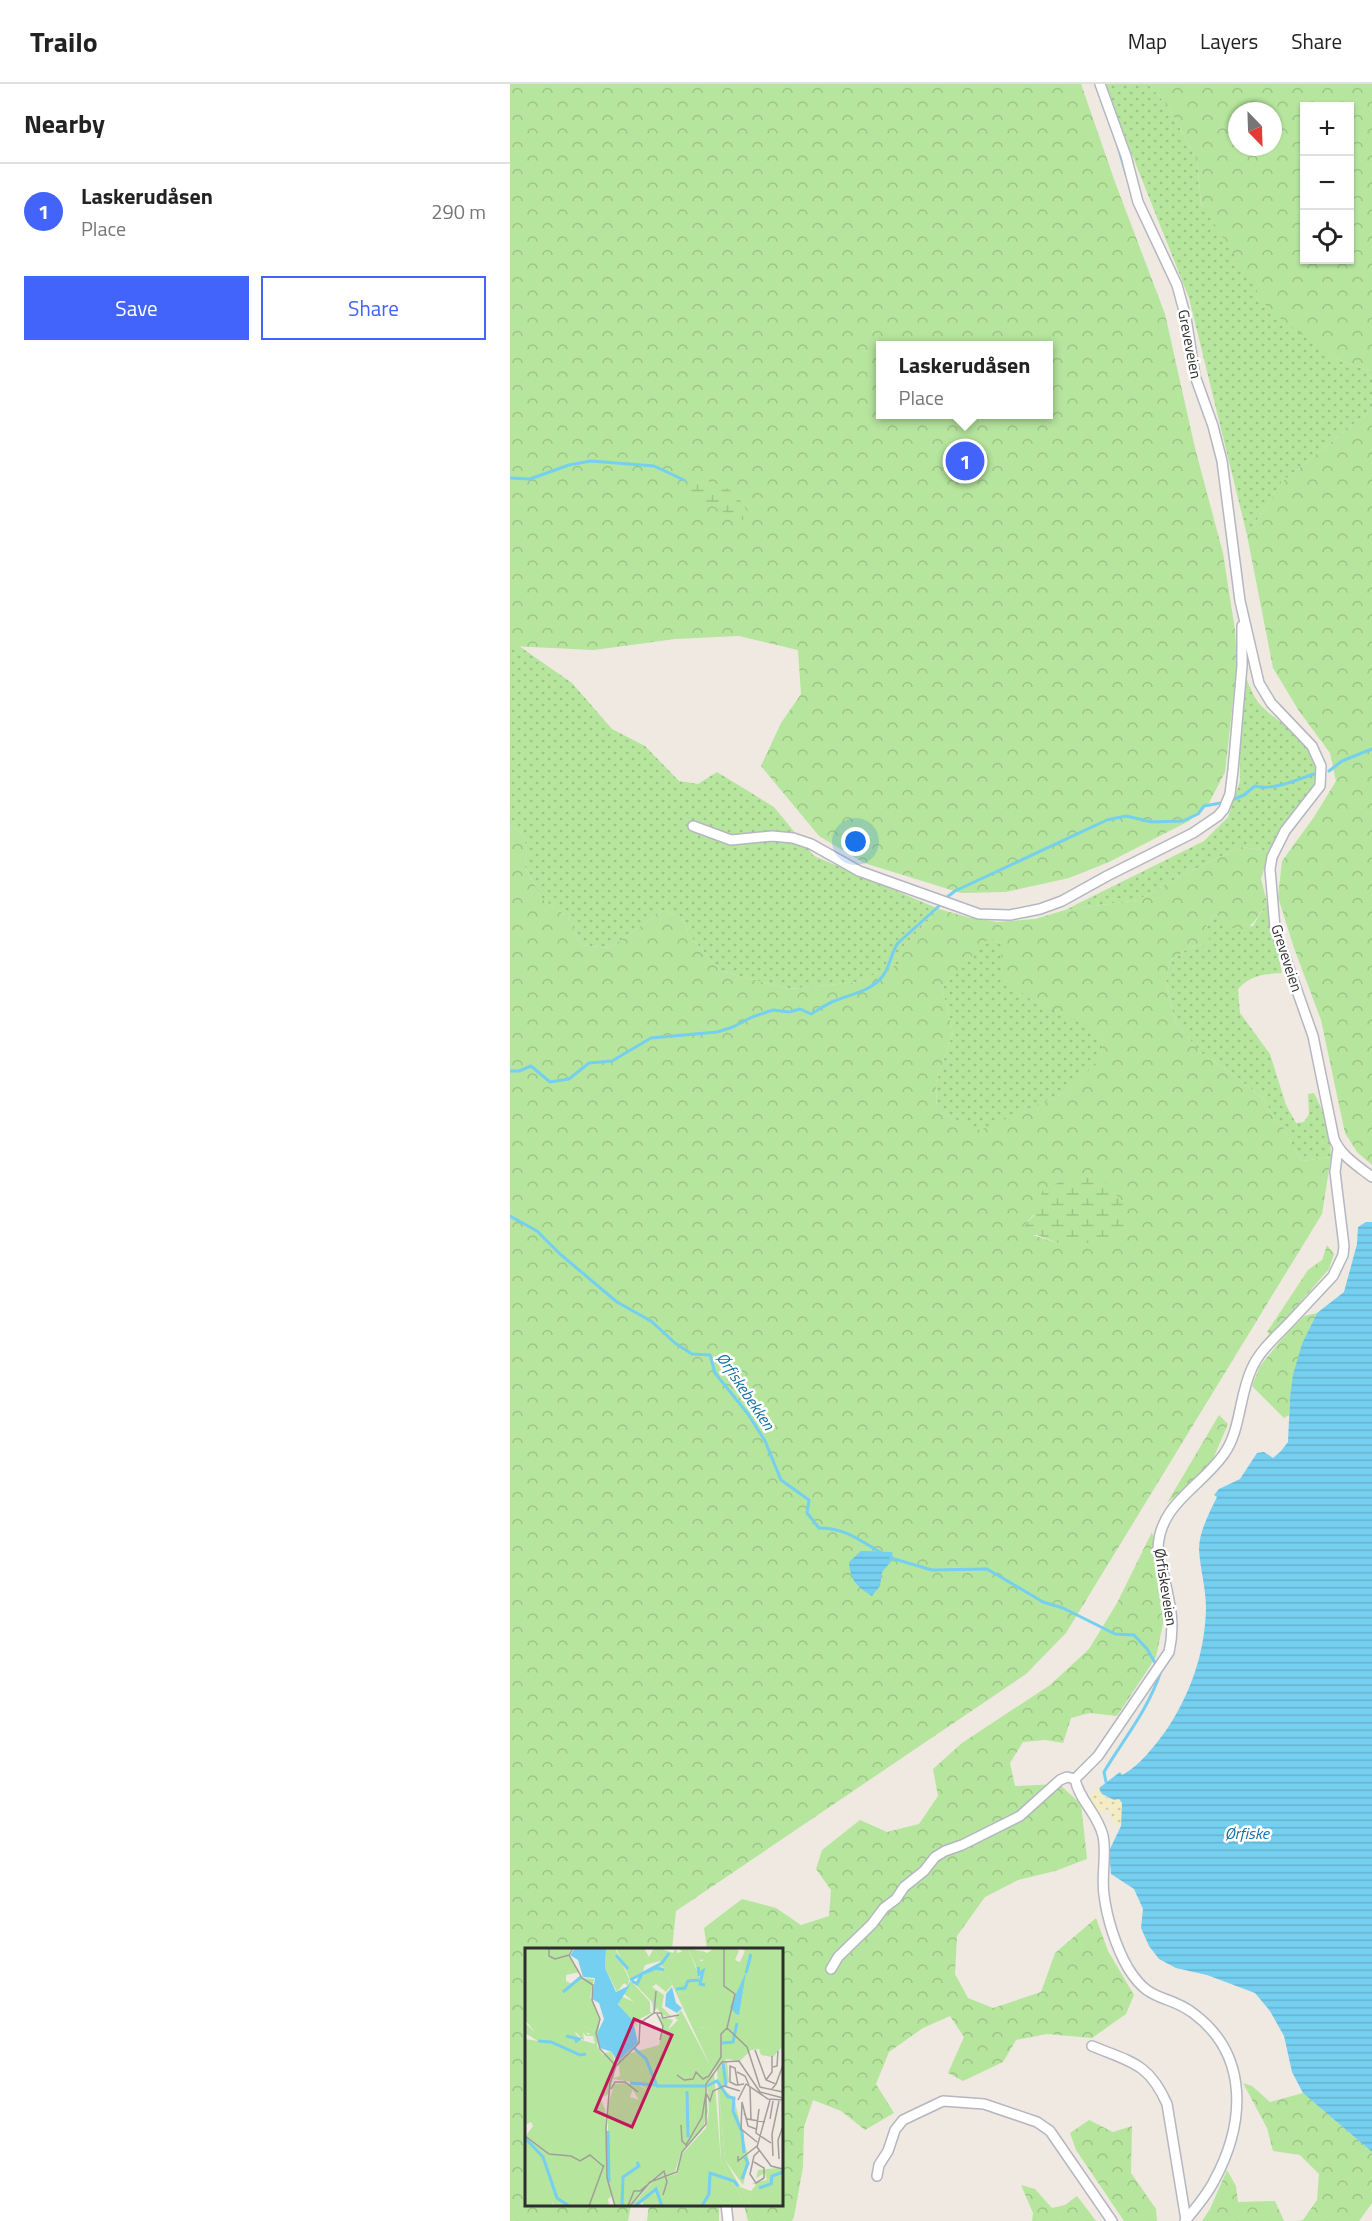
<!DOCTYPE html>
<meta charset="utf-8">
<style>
:root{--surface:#fff;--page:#f2f2f2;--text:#222;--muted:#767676;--line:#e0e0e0;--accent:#4264fb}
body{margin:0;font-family:"Titillium Web",sans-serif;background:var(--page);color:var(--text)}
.controls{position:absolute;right:18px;top:18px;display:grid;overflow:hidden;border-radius:0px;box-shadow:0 2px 4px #0004}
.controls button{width:54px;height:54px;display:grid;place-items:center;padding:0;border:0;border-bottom:2px solid var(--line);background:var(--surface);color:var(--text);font:30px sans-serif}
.compass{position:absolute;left:718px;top:18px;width:54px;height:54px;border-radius:50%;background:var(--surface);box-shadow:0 2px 4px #0004;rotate:157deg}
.you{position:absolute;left:346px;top:758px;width:21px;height:21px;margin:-15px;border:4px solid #fff;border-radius:50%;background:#1a73e8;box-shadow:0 0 0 9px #1a73e833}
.badge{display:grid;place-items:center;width:39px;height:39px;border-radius:50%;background:var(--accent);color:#fff;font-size:20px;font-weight:700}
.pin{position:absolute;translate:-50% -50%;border:3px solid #fff;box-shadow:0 2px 6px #0006}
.popup{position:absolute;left:366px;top:257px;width:177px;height:78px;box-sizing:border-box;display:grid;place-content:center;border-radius:0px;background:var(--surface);filter:drop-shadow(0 2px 4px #0005);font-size:20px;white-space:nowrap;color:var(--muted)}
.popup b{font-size:22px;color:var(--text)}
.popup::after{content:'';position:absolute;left:50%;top:100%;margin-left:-12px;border:12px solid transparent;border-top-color:var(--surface)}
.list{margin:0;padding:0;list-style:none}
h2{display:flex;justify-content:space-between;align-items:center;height:78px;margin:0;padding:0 24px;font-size:26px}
h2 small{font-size:20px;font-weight:400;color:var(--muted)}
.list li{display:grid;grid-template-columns:39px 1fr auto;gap:18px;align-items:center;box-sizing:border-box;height:96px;padding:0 24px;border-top:2px solid var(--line)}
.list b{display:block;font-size:22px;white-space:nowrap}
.list p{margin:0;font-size:20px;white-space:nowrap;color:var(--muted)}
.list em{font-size:20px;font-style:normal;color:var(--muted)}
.actions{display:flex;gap:12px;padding:18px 24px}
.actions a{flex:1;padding:14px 0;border:2px solid var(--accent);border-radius:0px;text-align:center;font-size:21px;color:var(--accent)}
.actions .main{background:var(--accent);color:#fff}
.icon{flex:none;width:33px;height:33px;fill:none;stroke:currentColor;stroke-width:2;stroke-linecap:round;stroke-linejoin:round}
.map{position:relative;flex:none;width:862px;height:2137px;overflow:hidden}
header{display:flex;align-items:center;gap:36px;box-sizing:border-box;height:84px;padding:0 30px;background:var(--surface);border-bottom:2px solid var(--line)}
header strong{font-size:28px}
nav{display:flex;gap:33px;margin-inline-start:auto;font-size:21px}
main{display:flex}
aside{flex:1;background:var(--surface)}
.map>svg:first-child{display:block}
.grass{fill:url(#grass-dots)}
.forest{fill:url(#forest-crowns);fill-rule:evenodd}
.wetland{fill:url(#wetland-marsh)}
.sand{fill:url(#sand-dots)}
.water{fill:url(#water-rules)}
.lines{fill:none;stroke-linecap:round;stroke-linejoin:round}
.stream{stroke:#75cff0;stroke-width:3}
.minor-casing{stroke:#b4b7c1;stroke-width:12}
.minor{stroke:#fff;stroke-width:9}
.labels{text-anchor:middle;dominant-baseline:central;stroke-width:5;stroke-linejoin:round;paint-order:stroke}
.street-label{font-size:15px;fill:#2e2e2e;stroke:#fff}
.water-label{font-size:16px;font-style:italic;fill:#0d6fa3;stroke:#fff}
.inset-river{fill:none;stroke:#75cff0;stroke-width:3}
.inset-road{fill:none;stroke:#a29e99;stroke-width:1.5}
.view{fill:#c2185b;fill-opacity:0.15;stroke:#c2185b;stroke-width:3}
.inset-edge{fill:none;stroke:#2e2e2e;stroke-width:3}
</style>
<header>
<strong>Trailo</strong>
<nav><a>Map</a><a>Layers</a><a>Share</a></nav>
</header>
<main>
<aside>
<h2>Nearby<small></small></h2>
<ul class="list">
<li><span class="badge">1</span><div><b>Laskerudåsen</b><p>Place</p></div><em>290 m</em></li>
</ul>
<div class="actions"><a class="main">Save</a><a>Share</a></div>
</aside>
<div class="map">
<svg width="862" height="2137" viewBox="0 0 862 2137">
<defs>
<pattern id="grass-dots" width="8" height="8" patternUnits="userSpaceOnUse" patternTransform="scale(1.5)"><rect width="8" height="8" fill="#b6e59e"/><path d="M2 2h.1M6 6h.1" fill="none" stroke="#9dc588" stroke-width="1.8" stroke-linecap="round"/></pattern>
<pattern id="forest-crowns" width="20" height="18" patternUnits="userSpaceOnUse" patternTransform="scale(1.5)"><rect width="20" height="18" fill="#b6e59e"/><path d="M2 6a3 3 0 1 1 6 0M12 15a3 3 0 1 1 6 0" fill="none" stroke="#9dc588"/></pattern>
<pattern id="wetland-marsh" width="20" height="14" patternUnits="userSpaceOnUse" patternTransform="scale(1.5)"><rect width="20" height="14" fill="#b6e59e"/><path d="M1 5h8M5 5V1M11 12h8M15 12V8" fill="none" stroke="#9dc588"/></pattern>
<pattern id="sand-dots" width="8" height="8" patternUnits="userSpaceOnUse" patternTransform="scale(1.5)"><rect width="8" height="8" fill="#f3ecc5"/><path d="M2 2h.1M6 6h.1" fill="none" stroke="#d1cbaa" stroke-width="1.8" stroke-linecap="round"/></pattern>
<pattern id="water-rules" width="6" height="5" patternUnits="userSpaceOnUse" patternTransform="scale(1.5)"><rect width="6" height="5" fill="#75cff0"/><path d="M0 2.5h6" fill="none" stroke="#66b2ce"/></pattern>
</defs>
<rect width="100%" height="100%" fill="#efe9e1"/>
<g class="grass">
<path d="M 594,0 L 638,0 L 658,22 L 687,76 L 691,120 L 822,273 L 862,288 L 862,325 L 772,398 L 737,451 L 679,214 Z"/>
<path d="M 0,562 L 9,562 L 62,599 L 102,645 L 135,662 L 169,697 L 188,700 L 207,688 L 264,723 L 304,772 L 429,825 L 394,862 L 390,880 L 347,898 L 279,905 L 211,887 L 179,851 L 173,835 L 154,826 L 99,864 L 71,861 L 58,833 L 32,815 L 15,783 L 17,766 L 13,751 L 0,741 Z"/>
<path d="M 729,571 C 734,587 739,605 748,618 C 764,639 821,665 805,698 C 798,714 786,725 776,739 C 769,747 765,758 760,767 L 731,763 L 673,791 L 628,816 L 555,826 L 694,757 L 718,733 L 730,697 Z"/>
<path d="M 757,818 L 772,889 C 753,890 741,891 728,905 L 730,929 L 760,970 L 776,1021 L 786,1039 L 794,1038 L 799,1030 L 798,1010 L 804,1009 C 815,1029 821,1051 821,1073 L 791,1077 L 773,1043 L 764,1035 L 755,1016 L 720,988 L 690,968 L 665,938 L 656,896 L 660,877 L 680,863 L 695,861 L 695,844 L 705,830 L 711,832 L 721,843 L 743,842 Z"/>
<path d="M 478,853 L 491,859 L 520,915 L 580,942 L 593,959 L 590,978 L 550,1011 L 470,1047 L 427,1027 L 426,999 L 443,948 L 432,904 Z"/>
</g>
<g class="forest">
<path d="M 0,0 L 571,0 L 605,98 L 655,230 L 685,364 L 713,469 L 725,546 L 727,581 L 715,688 L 699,719 L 679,737 L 599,778 L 559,794 L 496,808 L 451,809 L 354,779 L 309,752 L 251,682 L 271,639 L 291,610 L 288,566 L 229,552 L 165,555 L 84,566 L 0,562 ZM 371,262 L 539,262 L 539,330 L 371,330 Z"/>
<path d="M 638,0 L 862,0 L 862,288 L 822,273 L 759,226 L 691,119 L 687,76 L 658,22 ZM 794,22 L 840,22 L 840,176 L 794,176 ZM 727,27 L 763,27 L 763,63 L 727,63 Z"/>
<path d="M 862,325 L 862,1081 L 847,1068 L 835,1049 L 811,936 L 784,864 L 768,813 L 772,777 L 804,733 L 826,697 L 820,669 L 789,627 L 763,584 L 737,451 L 772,398 Z"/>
<path d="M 0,741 L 13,751 L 17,766 L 15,783 L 32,815 L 58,833 L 71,861 L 99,864 L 154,826 L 173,835 L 179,851 L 211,887 L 279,905 L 347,898 L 389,880 L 394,862 L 429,825 L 457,833 L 487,838 L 525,835 L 555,826 L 628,816 L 673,791 L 731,763 L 760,767 L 751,795 L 757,818 C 748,831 740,854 720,842 C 714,838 713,833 705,830 L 695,844 L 700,857 L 696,861 L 680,863 L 660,877 L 656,896 L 665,938 L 690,968 L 720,988 L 755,1016 L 764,1035 L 773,1043 L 791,1077 L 821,1073 L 812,1130 L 556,1549 L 516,1590 L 166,1827 L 162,1865 L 16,1866 L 16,2120 L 121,2121 L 118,2137 L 0,2137 ZM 479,854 L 491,859 L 492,894 L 520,915 L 580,943 L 593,959 L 590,977 L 550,1011 L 470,1046 L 427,1027 L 426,999 L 443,948 L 432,904 ZM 523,1131 L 617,1149 L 599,1159 L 548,1159 L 510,1147 Z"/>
<path d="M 817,1161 L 824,1170 L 819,1185 L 761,1252 L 757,1248 L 798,1186 L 812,1176 Z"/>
<path d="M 807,1229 C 790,1264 781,1292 779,1331 L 774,1334 L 742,1302 L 750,1282 L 772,1255 L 794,1232 Z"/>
<path d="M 709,1331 L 718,1340 L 703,1375 L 681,1400 L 657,1419 Z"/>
<path d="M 642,1448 L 653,1494 L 653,1540 L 646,1573 L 607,1632 L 580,1629 L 561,1634 L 553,1659 L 535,1656 L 513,1658 L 500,1679 L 505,1702 L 549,1700 L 571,1720 L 577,1775 L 545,1787 L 508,1796 L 475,1813 L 447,1852 L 445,1890 L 458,1914 L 483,1924 L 531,1908 L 545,1869 L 586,1834 L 598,1867 L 624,1911 L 616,1930 L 582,1954 L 537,1950 L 506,1956 L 493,1978 L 453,1997 L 438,1989 L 454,1953 L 440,1932 L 413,1944 L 379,1968 L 366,2000 L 384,2029 L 355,2046 L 331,2027 L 303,2016 L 294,2043 L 293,2083 L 284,2133 L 282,2137 L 238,2137 L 234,2121 L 272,2120 L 272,1866 L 197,1865 L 194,1844 L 232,1815 L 266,1824 L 291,1841 L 319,1832 L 321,1806 L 306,1785 L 312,1766 L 350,1736 L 377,1748 L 409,1740 L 428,1712 L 423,1685 L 452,1659 L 540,1601 L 579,1565 L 607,1519 Z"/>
<path d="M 733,1999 L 742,2002 L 760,2018 L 793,2009 L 862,2068 L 862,2119 L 849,2137 L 787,2137 L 793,2136 L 807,2116 L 809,2090 L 790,2071 L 763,2067 L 757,2044 Z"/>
<path d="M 579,2036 L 603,2048 L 622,2042 L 621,2089 L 646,2125 L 647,2137 L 614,2137 L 566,2066 L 560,2049 Z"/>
<path d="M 717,2086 L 726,2102 L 728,2118 L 765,2117 L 774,2137 L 692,2137 L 700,2125 Z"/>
<path d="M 511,2101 L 525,2105 L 542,2124 L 555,2121 L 567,2112 L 586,2137 L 522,2137 L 523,2129 Z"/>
<path d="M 139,2121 L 209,2121 L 209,2137 L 137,2137 Z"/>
</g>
<g class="wetland">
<path d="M 194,396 C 218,403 225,406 237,427 L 235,436 L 227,435 L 199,420 L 182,418 L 177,412 L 177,404 L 180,399 Z"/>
<path d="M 591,1093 L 612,1118 L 617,1150 L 600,1159 L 548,1159 L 527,1151 L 515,1152 L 509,1148 L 524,1131 L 533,1106 L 556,1095 Z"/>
</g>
<path class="sand" d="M 589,1704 L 592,1711 L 604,1716 L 609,1715 L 612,1719 L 611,1742 L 605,1741 L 599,1725 L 589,1729 L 579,1712 Z"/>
<g class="water">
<path d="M 856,1138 L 862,1138 L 862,2068 L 793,2009 L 782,1988 L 774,1952 L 760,1927 L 745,1909 L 697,1891 L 666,1884 L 649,1875 L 639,1862 L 631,1844 L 633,1825 L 624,1805 L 601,1790 L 599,1767 L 611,1742 L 612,1719 L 609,1715 L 604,1716 L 592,1710 L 589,1704 L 610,1688 L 612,1691 C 629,1683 646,1660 657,1645 C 681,1609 695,1568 696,1524 C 696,1504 690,1485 689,1465 C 689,1448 700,1427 707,1413 L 704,1411 L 709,1405 L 730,1395 L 747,1369 L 754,1368 L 763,1374 L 771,1367 L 778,1358 L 780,1313 L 783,1291 L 792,1260 L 807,1229 L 834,1208 L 847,1160 L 848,1143 Z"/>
<path d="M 351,1467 L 382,1468 L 383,1475 L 372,1488 L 370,1502 L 362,1512 C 347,1503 340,1496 339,1478 Z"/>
</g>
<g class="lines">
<g class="stream">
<path d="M 608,62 L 616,90"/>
<path d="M 0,394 L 20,395 L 59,381 L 81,377 L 144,382 L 174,396"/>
<path d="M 819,687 L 832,677 L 862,665"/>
<path d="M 722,716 L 734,711 L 745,702 C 763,707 785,696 804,690"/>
<path d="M 436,814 L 445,807 L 597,736 L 616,732 L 642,738 L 673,737 L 688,730 L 694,722 L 711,719"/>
<path d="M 0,987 L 9,987 L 21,982 L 40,998 L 59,995 L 79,979 L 102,977 L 141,954 L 207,948 L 223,943 L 242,933 L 263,926 L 279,928 L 290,925 L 301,930 C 308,926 315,921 322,918 C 338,911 360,908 372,893 C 381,882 380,870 388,859 L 429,822"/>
<path d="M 0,1132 L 27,1147 L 50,1170 L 107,1218 L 141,1237 L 165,1259 L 182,1270 L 200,1271 L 205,1289 L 238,1330 L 255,1357 L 271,1396 L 299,1416 L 297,1429 L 309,1444 C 335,1444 349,1456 370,1468"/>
<path d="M 381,1474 L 422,1486 L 477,1485 L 533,1518 L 553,1524 L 605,1550 L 624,1551 L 637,1565 L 647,1582"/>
<path d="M 596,1698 L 594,1688 C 615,1653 638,1626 651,1587"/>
</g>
<defs>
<g id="minor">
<path d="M 590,0 L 616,72 L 628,118 L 667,201 L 676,234 L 685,292 L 703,342 L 712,377 L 730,517 L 749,599 L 761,619 L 802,662 L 811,682 L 810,702 L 775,747 L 762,773 L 760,785 L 765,844 L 803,952 L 824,1055 C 831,1072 848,1082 862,1093"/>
<path d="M 183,742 L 221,756 L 262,752 L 283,754 L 301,760 L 349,787 L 469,830 L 500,831 L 530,825 L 552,817 L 597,792 L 683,749 L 708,732 L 714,725 L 720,710 L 723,686 L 732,582 L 732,542"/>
<path d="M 321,1885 L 328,1873 L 362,1840 L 374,1824 L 386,1815 L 394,1803 L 414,1787 L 425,1773 L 435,1767 L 452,1761 L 510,1732 L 550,1696 L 557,1693 L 565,1695"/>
<path d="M 582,1962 C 621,1978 639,1979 657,2020 L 676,2136"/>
<path d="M 367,2092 L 369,2081 L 378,2067 L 385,2046 L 393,2036 L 433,2017 L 474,2020 L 527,2038 L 540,2047 L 602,2137"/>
<path d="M 216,2120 L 218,2137"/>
<path d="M 675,2137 C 685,2125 697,2111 704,2097 C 735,2040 740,1971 683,1929 C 656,1909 640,1920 618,1884 C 606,1863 597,1835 594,1811 C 591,1791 597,1771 593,1752 C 588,1730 569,1716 565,1695 L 588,1672 L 659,1568 C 668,1531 654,1501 648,1465 C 649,1420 691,1403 714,1370 C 731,1346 729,1311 742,1284 C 750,1266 766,1253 779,1239 C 794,1223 808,1208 823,1192 L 833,1171 L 834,1162 L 825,1088 L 828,1064"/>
</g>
</defs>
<use href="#minor" class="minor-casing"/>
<use href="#minor" class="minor"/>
</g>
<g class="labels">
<g class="street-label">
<text transform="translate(680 260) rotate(79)">Greveveien</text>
<text transform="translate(777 874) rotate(72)">Greveveien</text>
<text transform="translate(656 1503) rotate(81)">Ørfiskeveien</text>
</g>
<g class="water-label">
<text transform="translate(236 1307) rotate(56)">Ørfiskebekken</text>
<text x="737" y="1749">Ørfiske</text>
</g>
</g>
<g transform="translate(15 1864)">
<rect width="258" height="258" fill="#efe9e1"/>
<path d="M 129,0 L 134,0 L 142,12 L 155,44 L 164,46 L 165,60 L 181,56 L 178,66 L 168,67 L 174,77 L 186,80 L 173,79 L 191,120 L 188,123 L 186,119 L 181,130 L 175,132 L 174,123 L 181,113 L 185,117 L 144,30 L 135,33 L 133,27 L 139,22 ZM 30,58 L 38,67 L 69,83 L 67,86 L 58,84 L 59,93 L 43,76 L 37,82 L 30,69 ZM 192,121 L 200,212 L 226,258 L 221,258 L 196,213 ZM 109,134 L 120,141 L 122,159 L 131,154 L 136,157 L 137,163 L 120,162 L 104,136 ZM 158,151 L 161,161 L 156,174 L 152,174 L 156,177 L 153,183 L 146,170 L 155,167 L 151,156 Z" fill="#b6e59e"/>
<path d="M 0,0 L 47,0 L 43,6 L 55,24 L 41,27 L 41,33 L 47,36 L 56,30 L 69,31 L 65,49 L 75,70 L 72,98 L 78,107 L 82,104 L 85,108 L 83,104 L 87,104 L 90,115 L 81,110 L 90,116 L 89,130 L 95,128 L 93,113 L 98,107 L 134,97 L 138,81 L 133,68 L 148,72 L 143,82 L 153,72 L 150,70 L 156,62 L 188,123 L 180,138 L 183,164 L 177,182 L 157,203 L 149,226 L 132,230 L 104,258 L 90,258 L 87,248 L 83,251 L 84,258 L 29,258 L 28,254 L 27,258 L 0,258 L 0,189 L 8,178 L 6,174 L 0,177 L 0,91 L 13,93 L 0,85 L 0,75 L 10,84 L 0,72 ZM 57,77 L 69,83 L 63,87 L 60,83 L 57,83 L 61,88 L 68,88 L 70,96 L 56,92 L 50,85 ZM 88,131 L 112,135 L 120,140 L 121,154 L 105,149 L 108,141 L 101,135 L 89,136 L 83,157 L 83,198 L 80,161 L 75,150 L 84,146 ZM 81,0 L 90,0 L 104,31 L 103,38 L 99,35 L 92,44 L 80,20 ZM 91,0 L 119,0 L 124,9 L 129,0 L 135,13 L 120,17 L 118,23 L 105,31 ZM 134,0 L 148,5 L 151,0 L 152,5 L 157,4 L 154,0 L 163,0 L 172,23 L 178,15 L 178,11 L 174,13 L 175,3 L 179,4 L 172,0 L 182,5 L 190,0 L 210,0 L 214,3 L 210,12 L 215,14 L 220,3 L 216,0 L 258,0 L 257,99 L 248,109 L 236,107 L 234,101 L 226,102 L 215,113 L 202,111 L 191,120 L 172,79 L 186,80 L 171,78 L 161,56 L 164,46 L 155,44 ZM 128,18 L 137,18 L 135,32 L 144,30 L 147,37 L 141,44 L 131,36 L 127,39 L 139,47 L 137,59 L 147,69 L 137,67 L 132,60 L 129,64 L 127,54 L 110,36 L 114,27 ZM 106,33 L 125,54 L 125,64 L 128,64 L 111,73 L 112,79 L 93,55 L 96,48 L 109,54 L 98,45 ZM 202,113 L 204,134 L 197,140 L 209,150 L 224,213 L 218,237 L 200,212 L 192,121 ZM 189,125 L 196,213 L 221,258 L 119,258 L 117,253 L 106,258 L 130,232 L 151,226 L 157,206 L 181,180 L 184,163 L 182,137 ZM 253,220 L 258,222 L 258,258 L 226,258 L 215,239 L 226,243 L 231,237 L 227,235 L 242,232 L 240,225 L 231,230 L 233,222 Z" fill="#b6e59e" fill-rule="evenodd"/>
<path d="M 163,0 L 179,4 L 175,4 L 174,13 L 179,13 L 173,23 ZM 13,22 L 19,25 L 28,42 L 44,41 L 38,48 L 26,48 Z" fill="#b6e59e"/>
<path d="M 50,0 L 81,0 L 80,20 L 91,44 L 103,38 L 105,32 L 104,39 L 93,56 L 108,73 L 113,95 L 92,114 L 87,104 L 75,100 L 72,86 L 79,71 L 74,55 L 67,51 L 70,30 L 58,29 L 53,12 L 45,7 ZM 221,24 L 214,67 L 211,66 L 205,59 ZM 147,39 L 151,55 L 157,60 L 152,65 L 140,58 L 141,46 Z" fill="#75cff0"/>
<path class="inset-river" d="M 91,7 L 103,21M 173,19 L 174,26 L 178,23 L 175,36 L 180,37M 119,25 L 131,20 L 139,22M 221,25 L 226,6M 105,32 L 137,15 L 144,5M 107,33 L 112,36 L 118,24M 151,41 L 160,40 L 163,33 L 174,32M 38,44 L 56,29M 41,88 L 54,91 L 50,94M 13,93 L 26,94 L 55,107 L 61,106M 197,95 L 208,94 L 212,75M 109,100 L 121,111 L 132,138 L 181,138M 198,115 L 201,138M 105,135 L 131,137M 182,138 L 192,133 L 203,149 L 209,150 L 208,163 L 217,184 L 219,205M 162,143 L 163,189M 83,183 L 84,234M 0,190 L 18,209 L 32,250 L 44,258M 217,231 L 223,215 L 220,209M 234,240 L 246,236 L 247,228 L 258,224M 97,258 L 98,229 L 114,218 L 112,214M 110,258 L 131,241 L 137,258M 177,258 L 184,246 L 185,225 L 209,233 L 213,238"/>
<path class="inset-road" d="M 24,0 L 24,8 L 30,11 L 44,7M 48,0 L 44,7 L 57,30 L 68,37 L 67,52 L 75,71 L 71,85 L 75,101 L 91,118 L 85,135 L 81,180 L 82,230 L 90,258M 199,0 L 199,38 L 210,46 L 202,80 L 222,99 L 235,139 L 258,144M 129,65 L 131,43M 132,66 L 138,78 L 135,92M 230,102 L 241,132 L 251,136 L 247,141M 91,118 L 114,95 L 115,75 L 129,65 L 136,65 L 138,70 L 154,67M 248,119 L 252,118 L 253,103M 212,124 L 220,128 L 224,137M 152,127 L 159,132 L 168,131 L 171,124 L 178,131 L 184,128 L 196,109 L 196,86 L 202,80M 241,132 L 247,124 L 247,108M 251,136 L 258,117M 213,137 L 210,120 L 205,118 L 205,134 L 211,137 L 213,137 L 219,136M 225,139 L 226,172M 86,141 L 90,134 L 100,134 L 113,144M 213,152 L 221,136 L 243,151 L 258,152M 245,152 L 232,199 L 246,218 L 258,221M 217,154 L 216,181 L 232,194M 217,154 L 223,178 L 231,181M 234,161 L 231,185 L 246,195M 219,165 L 222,171 L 240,174M 245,171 L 248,153M 156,177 L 157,193 L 161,197 L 177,169 L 181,145 L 185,153 L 188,143 L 199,138 L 215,143M 0,188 L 24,206 L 46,208 L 55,213 L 65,207 L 79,219M 213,208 L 213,213 L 232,198M 248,208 L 247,186 L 254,153M 254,211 L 253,192 L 258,178M 229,214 L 239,220 L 239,230 L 231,235 L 225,226 L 229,208 L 234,203M 64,258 L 79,217M 103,258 L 109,243 L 115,243 L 139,223 L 142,234 L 138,247M 105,258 L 125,234 L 152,224 L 157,204 L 181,176 L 181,136 L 197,114 L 214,113 L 235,144 L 258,150"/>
<path class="view" d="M 109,71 L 147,87 L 107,179 L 70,163 Z"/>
<rect width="258" height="258" class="inset-edge"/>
</g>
</svg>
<div class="controls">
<button>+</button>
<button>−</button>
<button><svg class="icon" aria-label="locate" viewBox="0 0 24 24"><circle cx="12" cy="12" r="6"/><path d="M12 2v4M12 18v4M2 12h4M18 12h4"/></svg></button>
</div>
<svg class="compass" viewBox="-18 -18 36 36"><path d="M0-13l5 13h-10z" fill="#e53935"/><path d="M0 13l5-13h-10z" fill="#767676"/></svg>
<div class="you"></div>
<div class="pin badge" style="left:455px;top:377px">1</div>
<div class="popup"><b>Laskerudåsen</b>Place</div>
</div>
</main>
